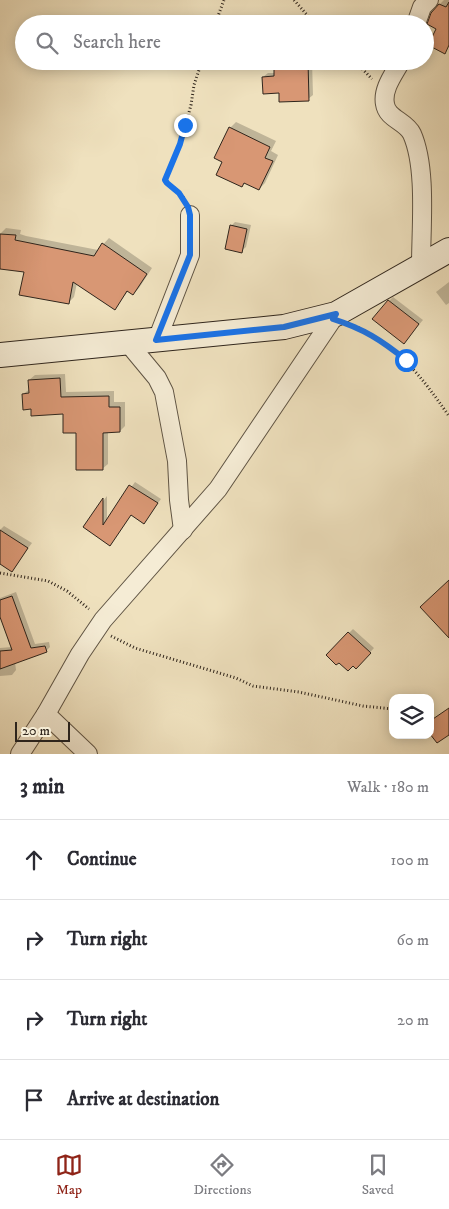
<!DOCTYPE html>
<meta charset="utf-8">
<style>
:root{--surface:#fff;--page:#f2f2f3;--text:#2b2b33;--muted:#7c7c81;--line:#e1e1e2;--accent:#8f2418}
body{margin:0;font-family:"IM FELL DW Pica",serif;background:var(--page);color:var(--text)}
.controls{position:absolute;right:15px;bottom:15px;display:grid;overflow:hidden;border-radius:10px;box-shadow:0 2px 12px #0003}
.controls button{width:45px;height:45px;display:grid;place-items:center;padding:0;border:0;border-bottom:1px solid var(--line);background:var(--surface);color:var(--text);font:25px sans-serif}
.scale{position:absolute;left:15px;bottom:12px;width:55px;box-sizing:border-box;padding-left:5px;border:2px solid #2f251c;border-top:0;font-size:14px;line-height:18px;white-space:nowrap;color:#2f251c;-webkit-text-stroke:4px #f5ecd5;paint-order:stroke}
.stop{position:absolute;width:15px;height:15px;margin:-11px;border:4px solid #1a73e8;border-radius:50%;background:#fff}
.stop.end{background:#1a73e8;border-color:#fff;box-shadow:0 1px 5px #0008}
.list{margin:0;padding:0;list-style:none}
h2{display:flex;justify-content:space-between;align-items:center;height:65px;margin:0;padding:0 20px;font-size:21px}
h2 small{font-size:16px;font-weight:400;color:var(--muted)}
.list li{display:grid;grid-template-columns:32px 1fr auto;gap:15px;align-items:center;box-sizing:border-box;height:80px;padding:0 20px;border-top:1px solid var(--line)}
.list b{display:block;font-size:19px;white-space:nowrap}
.list em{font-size:16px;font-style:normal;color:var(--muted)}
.icon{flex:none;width:28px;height:28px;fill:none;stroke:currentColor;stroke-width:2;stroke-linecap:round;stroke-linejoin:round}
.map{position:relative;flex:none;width:449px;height:754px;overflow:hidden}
.search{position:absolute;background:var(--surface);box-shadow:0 2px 12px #0003;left:15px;right:15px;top:15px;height:55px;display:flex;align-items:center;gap:12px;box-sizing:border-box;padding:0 18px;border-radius:28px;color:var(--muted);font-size:19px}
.sheet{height:385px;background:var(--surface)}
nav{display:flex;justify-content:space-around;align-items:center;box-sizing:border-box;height:70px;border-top:1px solid var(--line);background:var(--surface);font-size:14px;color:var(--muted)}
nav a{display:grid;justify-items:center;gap:2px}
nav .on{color:var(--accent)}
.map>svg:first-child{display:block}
.shadow{fill:#0003}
.building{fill:#d89774;stroke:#2f251c}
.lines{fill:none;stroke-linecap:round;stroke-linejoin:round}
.street-casing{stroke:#5f5444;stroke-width:20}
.secondary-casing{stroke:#2f251c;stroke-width:26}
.path{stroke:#2f251c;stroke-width:3;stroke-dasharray:1 2.5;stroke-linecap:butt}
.street{stroke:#f5ecd5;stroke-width:18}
.secondary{stroke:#f5ecd5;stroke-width:24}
.route{stroke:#1a73e8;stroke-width:6}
</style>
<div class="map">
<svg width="449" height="754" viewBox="0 0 449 754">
<rect width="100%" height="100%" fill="#efe1be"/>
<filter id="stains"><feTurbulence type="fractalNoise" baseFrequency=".004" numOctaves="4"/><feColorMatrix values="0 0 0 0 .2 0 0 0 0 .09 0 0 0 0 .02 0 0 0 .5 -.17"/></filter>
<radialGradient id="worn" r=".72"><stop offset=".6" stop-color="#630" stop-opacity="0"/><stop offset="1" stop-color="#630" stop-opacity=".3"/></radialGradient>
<g class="shadow">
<path d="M 444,0 L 449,0 L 449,47 L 444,52 L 438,28 L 440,4 Z"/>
<path d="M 283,61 L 312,61 L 313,95 L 308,99 L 280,92 L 263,77 L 268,73 L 275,73 L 275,70 L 279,65 L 282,65 Z"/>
<path d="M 236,122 L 276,141 L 271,151 L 278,155 L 265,183 L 259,189 L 245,182 L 242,186 L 224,161 L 230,128 Z"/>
<path d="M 235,222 L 251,225 L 246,247 L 241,251 L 231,226 Z"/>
<path d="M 6,228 L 21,230 L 20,234 L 26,236 L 98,250 L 109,238 L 152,268 L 139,288 L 133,294 L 128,291 L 115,308 L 77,283 L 74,297 L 68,303 L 25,271 L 0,268 L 0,234 Z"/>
<path d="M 449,282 L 449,303 L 446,305 L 436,292 Z"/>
<path d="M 393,297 L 423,320 L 404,342 L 389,301 Z"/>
<path d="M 65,374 L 66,392 L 114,391 L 114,402 L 125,402 L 125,426 L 120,431 L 108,431 L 108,464 L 102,469 L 64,413 L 32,408 L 23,394 L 30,389 L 29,380 L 35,375 Z"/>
<path d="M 135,482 L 161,499 L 144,522 L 131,514 L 114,540 L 84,526 L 107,496 L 107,522 Z"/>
<path d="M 4,526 L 32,543 L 12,570 L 0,562 L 0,530 Z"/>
<path d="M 16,592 L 35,644 L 49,642 L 50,647 L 46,651 L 15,662 L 16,670 L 12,675 L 0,676 L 0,648 L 12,647 L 0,613 L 0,598 Z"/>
<path d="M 353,629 L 374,648 L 356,668 L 353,664 L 327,655 Z"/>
</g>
<g class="building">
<path d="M 449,2 L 449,45 L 445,54 L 428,45 L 436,29 L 427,24 L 431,13 L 439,4 L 446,7 Z"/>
<path d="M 281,61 L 308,61 L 309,101 L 279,102 L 279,93 L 263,94 L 262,77 L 274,76 L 274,69 L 281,69 Z"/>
<path d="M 229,127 L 270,147 L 265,158 L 273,161 L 259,190 L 244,183 L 242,187 L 216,175 L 222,162 L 214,158 Z"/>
<path d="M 230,225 L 247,229 L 242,253 L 225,249 Z"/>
<path d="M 0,234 L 16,235 L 15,240 L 20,241 L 94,256 L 102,243 L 147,274 L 133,295 L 127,291 L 115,310 L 73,282 L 69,304 L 19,295 L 24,272 L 0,269 Z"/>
<path d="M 388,300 L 419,324 L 404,344 L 372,319 Z"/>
<path d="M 60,378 L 61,397 L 109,396 L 109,407 L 120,407 L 120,432 L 103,433 L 103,470 L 76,470 L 76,433 L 63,433 L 63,414 L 31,416 L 31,409 L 23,410 L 22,394 L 29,393 L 28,380 Z"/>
<path d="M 129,485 L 158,503 L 144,524 L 131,515 L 110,546 L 83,527 L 103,498 L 103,525 Z"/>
<path d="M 0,530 L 28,548 L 12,572 L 0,564 Z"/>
<path d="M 449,580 L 449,638 L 420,607 Z"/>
<path d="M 12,596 L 31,648 L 45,646 L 47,652 L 0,669 L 0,651 L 12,650 L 0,617 L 0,600 Z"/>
<path d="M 348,632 L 371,653 L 356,669 L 353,666 L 348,671 L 339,663 L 336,665 L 326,655 Z"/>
<path d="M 449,708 L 449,735 L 437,743 L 430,734 L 430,721 Z"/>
</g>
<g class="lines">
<defs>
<g id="street">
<path d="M 416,24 L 422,7 L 429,0"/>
<path d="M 401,61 C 394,74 382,89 385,104 C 387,119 406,121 412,134 C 427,168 421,227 421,265"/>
<path d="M 157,340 L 190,255 L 190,215"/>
<path d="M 128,343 L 157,378 L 164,392 L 177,461 L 179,500 L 183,530"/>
<path d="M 46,714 L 88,754"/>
<path d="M 20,754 L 46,714 L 80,654 L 103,620 L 218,489 L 336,314"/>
</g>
<path id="secondary" d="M 0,355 L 284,327 L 336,314 L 449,250"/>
</defs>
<use href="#street" class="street-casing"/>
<use href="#secondary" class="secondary-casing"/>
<g class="path">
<path d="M 294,0 L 315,24"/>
<path d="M 215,24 L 224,0"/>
<path d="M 355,61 L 372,79"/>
<path d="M 184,198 L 175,188 L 167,183 L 166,177 L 183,134 L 191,105 L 194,85 L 202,61"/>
<path d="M 355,326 C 400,348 421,376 449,416"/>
<path d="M 0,573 L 48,581 L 67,591 L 89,609"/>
<path d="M 111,636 L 135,648 L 236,678 L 253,686 L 299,692 L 363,706 L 393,709"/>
</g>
<use href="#street" class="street"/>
<use href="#secondary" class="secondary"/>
</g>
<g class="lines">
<path class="route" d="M 185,125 L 180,144 L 165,180 L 167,183 L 179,193 L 188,207 L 190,215 L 190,255 L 156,340 L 284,327 L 336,314 L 333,319 C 364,329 381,340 406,360"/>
</g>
<rect width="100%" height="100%" filter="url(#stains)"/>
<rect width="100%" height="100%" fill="url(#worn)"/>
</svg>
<div class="controls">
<button><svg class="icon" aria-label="layers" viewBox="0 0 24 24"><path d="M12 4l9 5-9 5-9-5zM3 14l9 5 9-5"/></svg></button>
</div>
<div class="scale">20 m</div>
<div class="stop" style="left:406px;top:360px"></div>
<div class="stop end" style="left:185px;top:125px"></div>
<div class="search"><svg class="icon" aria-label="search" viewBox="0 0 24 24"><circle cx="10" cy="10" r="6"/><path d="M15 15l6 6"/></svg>Search here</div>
</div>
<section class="sheet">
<h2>3 min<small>Walk · 180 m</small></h2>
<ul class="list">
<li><svg class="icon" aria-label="ahead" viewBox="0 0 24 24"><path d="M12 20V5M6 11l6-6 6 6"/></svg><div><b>Continue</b></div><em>100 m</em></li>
<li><svg class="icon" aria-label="right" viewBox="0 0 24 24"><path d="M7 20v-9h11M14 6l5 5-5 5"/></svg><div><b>Turn right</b></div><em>60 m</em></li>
<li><svg class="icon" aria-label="right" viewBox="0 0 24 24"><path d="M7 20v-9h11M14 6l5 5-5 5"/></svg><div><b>Turn right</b></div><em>20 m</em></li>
<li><svg class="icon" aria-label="arrive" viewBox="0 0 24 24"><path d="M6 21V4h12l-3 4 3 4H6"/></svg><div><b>Arrive at destination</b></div></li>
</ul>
</section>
<nav>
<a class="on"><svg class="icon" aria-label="map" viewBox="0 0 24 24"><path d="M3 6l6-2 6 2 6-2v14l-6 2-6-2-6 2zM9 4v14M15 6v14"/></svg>Map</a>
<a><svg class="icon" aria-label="directions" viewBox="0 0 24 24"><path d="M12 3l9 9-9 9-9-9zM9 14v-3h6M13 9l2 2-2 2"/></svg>Directions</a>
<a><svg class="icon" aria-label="saved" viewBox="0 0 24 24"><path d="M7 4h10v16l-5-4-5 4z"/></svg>Saved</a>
</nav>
